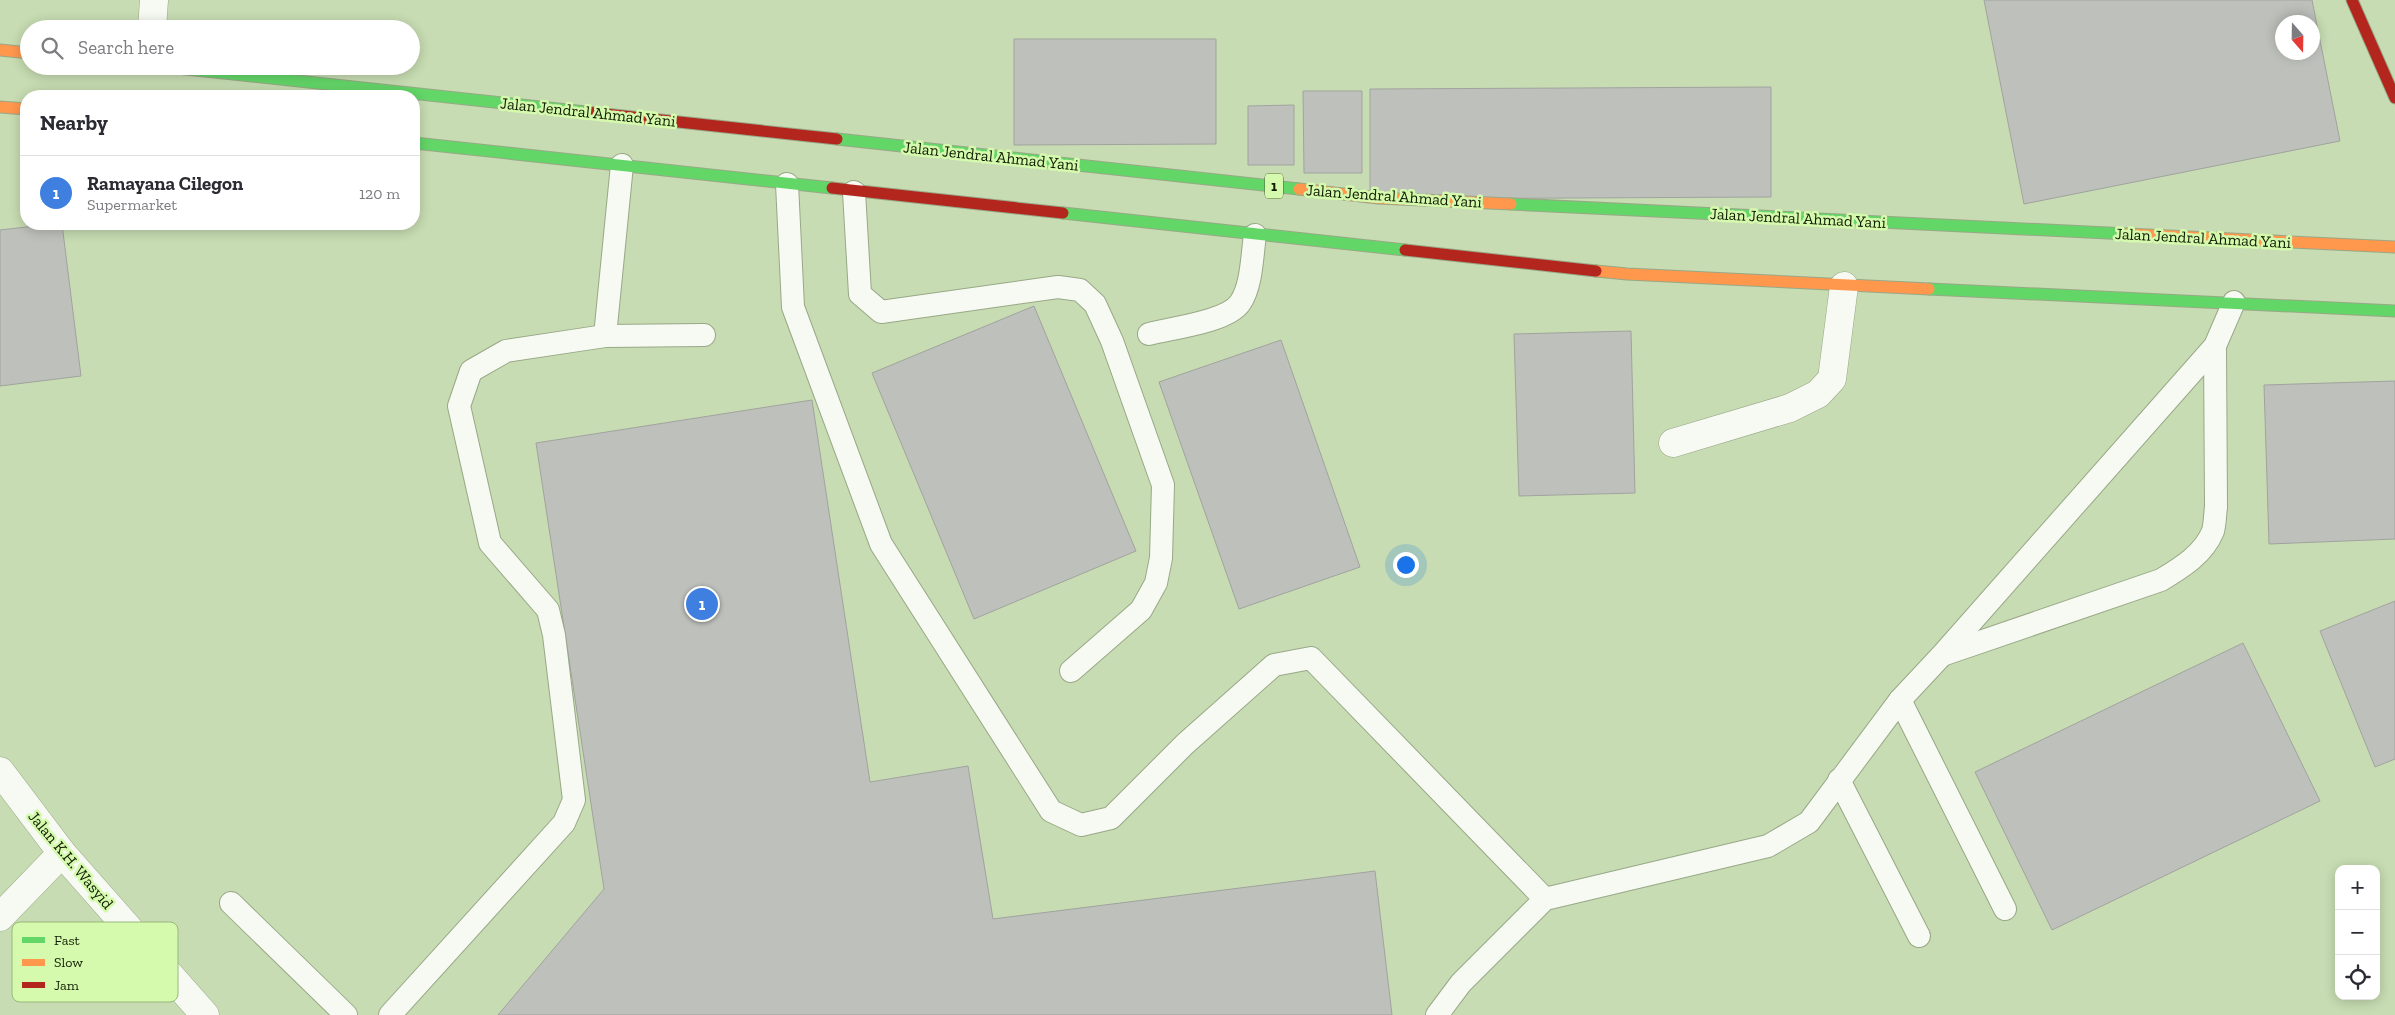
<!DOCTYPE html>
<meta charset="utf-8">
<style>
:root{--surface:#fff;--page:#f7f7f7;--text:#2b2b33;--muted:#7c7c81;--line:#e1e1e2;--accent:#4f5f3f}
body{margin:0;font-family:"Zilla Slab",serif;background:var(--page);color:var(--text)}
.controls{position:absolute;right:15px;bottom:15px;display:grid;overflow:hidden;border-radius:10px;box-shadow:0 2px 12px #0003}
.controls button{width:45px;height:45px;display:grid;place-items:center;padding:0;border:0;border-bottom:1px solid var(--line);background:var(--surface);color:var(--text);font:25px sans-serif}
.compass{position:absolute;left:2275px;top:15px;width:45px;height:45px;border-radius:50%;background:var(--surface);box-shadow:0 2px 12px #0003;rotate:160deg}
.you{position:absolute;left:1405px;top:564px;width:18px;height:18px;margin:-12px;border:4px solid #fff;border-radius:50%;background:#1a73e8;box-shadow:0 0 0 8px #1a73e833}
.badge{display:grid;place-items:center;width:32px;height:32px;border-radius:50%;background:var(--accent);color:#fff;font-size:16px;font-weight:700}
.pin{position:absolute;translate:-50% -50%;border:2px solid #fff;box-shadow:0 1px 5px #0006}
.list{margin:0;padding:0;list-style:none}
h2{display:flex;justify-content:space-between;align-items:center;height:65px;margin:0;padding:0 20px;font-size:21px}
h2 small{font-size:16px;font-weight:400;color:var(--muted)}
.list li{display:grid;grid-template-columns:32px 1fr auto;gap:15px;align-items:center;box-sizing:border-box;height:75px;padding:0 20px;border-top:1px solid var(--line)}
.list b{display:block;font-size:19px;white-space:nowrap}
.list p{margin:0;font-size:16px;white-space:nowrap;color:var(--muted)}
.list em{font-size:16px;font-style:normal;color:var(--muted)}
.icon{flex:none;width:28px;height:28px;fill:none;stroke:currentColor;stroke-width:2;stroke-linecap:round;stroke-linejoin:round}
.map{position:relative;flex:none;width:2395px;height:1015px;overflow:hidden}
.search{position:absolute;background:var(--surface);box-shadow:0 2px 12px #0003;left:20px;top:20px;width:400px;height:55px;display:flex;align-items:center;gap:12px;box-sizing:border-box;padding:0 18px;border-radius:28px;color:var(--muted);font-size:19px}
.panel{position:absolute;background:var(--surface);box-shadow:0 2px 12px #0003;left:20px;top:90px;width:400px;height:140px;border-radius:20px}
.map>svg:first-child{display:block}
.building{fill:#bec0bb;stroke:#a1a39e;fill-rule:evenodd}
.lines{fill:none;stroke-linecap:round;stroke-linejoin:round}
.lane-casing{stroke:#98a887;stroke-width:24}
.street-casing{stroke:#98a887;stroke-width:29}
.fast-casing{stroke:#98a887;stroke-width:13}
.slow-casing{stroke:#98a887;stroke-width:13}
.jam-casing{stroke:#98a887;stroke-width:13}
.lane{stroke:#f7faf3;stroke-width:22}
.street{stroke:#f7faf3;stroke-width:28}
.fast{stroke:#63d668;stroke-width:11}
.slow{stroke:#ff974d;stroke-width:11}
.jam{stroke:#b3261e;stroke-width:11}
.labels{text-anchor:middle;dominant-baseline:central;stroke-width:5;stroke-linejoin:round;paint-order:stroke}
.shield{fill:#d5faae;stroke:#4a5f35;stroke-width:1}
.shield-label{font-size:15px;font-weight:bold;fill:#0f1c01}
.street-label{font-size:16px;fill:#0f1c01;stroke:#d5faae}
.key{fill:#d5faae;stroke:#9ab77a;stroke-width:1}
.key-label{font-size:14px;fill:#0f1c01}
</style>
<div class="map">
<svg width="2395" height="1015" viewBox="0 0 2395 1015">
<rect width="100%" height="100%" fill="#c7dcb2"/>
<g class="building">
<path d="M 1984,0 L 2312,0 L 2340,141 L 2024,204 ZM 2282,22 L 2312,22 L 2312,52 L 2282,52 Z"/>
<path d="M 1014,39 L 1216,39 L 1216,144 L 1014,145 Z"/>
<path d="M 1771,87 L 1771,197 L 1370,199 L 1370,89 Z"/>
<path d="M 1303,91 L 1362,91 L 1362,173 L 1304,173 Z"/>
<path d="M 1294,105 L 1294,165 L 1248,165 L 1248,106 Z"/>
<path d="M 53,224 L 62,224 L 81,376 L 0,386 L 0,230 Z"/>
<path d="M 1034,306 L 1136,551 L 974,619 L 872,373 Z"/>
<path d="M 1631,331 L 1635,493 L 1519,496 L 1514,334 Z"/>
<path d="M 1281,340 L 1360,567 L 1239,609 L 1159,382 Z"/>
<path d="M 2395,381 L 2395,539 L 2269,544 L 2264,385 Z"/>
<path d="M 812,400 L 870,782 L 968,766 L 993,919 L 1375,871 L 1392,1015 L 498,1015 L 604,889 L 536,443 Z"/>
<path d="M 2395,601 L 2395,759 L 2375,767 L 2320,631 Z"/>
<path d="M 2243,643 L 2320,801 L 2052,930 L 1975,772 Z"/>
</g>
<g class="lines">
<defs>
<g id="lane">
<path d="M 787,184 L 793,307 L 881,544 L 1051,811 L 1081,825 L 1111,818 L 1185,744 L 1274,665 L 1311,658 L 1545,899"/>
<path d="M 854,192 L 860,294 L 881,312 L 1058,287 L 1080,290 L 1095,304 L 1112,341 L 1163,485 L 1161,558 L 1156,583 L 1141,610 L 1071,671"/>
<path d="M 1149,334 C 1171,328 1227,322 1240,303 C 1252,286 1252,255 1255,235"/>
<path d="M 605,336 L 622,165"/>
<path d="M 1945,654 L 2161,580 C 2181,568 2204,554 2213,531 C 2215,524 2215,514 2216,507 L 2215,346"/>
<path d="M 1900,700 L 2005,909"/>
<path d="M 1839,780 L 1919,936"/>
<path d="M 231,903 L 346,1015"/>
<path d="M 390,1015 L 564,823 L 574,800 L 554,635 L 548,610 L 490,543 L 459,406 L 471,371 L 506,351 L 605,336 L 704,335"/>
<path d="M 1437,1015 L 1461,983 L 1545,899 L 1768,846 L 1809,822 L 1900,700 L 1943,654 L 2215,346 L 2234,302"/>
</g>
<g id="street">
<path d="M 152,29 L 154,0"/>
<path d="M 1673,443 L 1790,408 L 1818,394 L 1832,379 L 1844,286"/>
<path d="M 0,771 L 62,853 L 205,1015"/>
<path d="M 0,917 L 62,853"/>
</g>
<g id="fast">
<path d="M 158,66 L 586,112"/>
<path d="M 837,139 L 1299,189"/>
<path d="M 414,143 L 832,188"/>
<path d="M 1511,204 L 2128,234"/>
<path d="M 1063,213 L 1405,250"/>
<path d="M 1929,289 L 2395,311"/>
</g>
<g id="slow">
<path d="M 0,50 L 29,53"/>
<path d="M 0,107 L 26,109"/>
<path d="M 1299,189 L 1378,198 L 1511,204"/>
<path d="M 2128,234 L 2395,247"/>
<path d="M 1596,271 L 1627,274 L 1929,289"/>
</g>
<g id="jam">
<path d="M 2352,0 L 2395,98"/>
<path d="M 586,112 L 837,139"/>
<path d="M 832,188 L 1063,213"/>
<path d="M 1405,250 L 1596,271"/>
</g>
</defs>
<use href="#lane" class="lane-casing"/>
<use href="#street" class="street-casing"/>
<use href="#fast" class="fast-casing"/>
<use href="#slow" class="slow-casing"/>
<use href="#jam" class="jam-casing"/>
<use href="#lane" class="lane"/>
<use href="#street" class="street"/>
<use href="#fast" class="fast"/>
<use href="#slow" class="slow"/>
<use href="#jam" class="jam"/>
</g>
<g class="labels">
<rect class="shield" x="1265" y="173.5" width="18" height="25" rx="4"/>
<g class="shield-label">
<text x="1274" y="186">1</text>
</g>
<g class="street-label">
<text transform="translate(588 112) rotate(6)">Jalan Jendral Ahmad Yani</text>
<text transform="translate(991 156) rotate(6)">Jalan Jendral Ahmad Yani</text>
<text transform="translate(1394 196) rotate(4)">Jalan Jendral Ahmad Yani</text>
<text transform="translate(1798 218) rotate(3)">Jalan Jendral Ahmad Yani</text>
<text transform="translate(2203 238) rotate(3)">Jalan Jendral Ahmad Yani</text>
<text transform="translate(71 860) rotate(50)">Jalan K.H. Wasyid</text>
</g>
</g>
<rect x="12" y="922" width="166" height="80" rx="8" class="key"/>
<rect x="22" y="937" width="23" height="6" fill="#63d668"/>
<rect x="22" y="959" width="23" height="7" fill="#ff974d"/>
<rect x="22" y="982" width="23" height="6" fill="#b3261e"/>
<g class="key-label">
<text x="54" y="945">Fast</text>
<text x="54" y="967">Slow</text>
<text x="54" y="990">Jam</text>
</g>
</svg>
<div class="controls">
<button>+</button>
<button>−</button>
<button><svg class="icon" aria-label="locate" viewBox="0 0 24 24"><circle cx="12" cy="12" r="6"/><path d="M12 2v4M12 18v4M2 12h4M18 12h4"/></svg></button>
</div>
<svg class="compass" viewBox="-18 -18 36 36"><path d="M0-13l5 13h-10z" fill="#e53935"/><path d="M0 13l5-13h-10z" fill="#7c7c81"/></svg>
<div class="you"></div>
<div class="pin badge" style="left:702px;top:604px;background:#3f7fe0">1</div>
<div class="search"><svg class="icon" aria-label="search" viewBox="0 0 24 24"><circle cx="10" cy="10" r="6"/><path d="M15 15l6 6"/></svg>Search here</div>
<section class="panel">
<h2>Nearby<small></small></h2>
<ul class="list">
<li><span class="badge" style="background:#3f7fe0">1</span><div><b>Ramayana Cilegon</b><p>Supermarket</p></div><em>120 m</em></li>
</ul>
</section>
</div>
